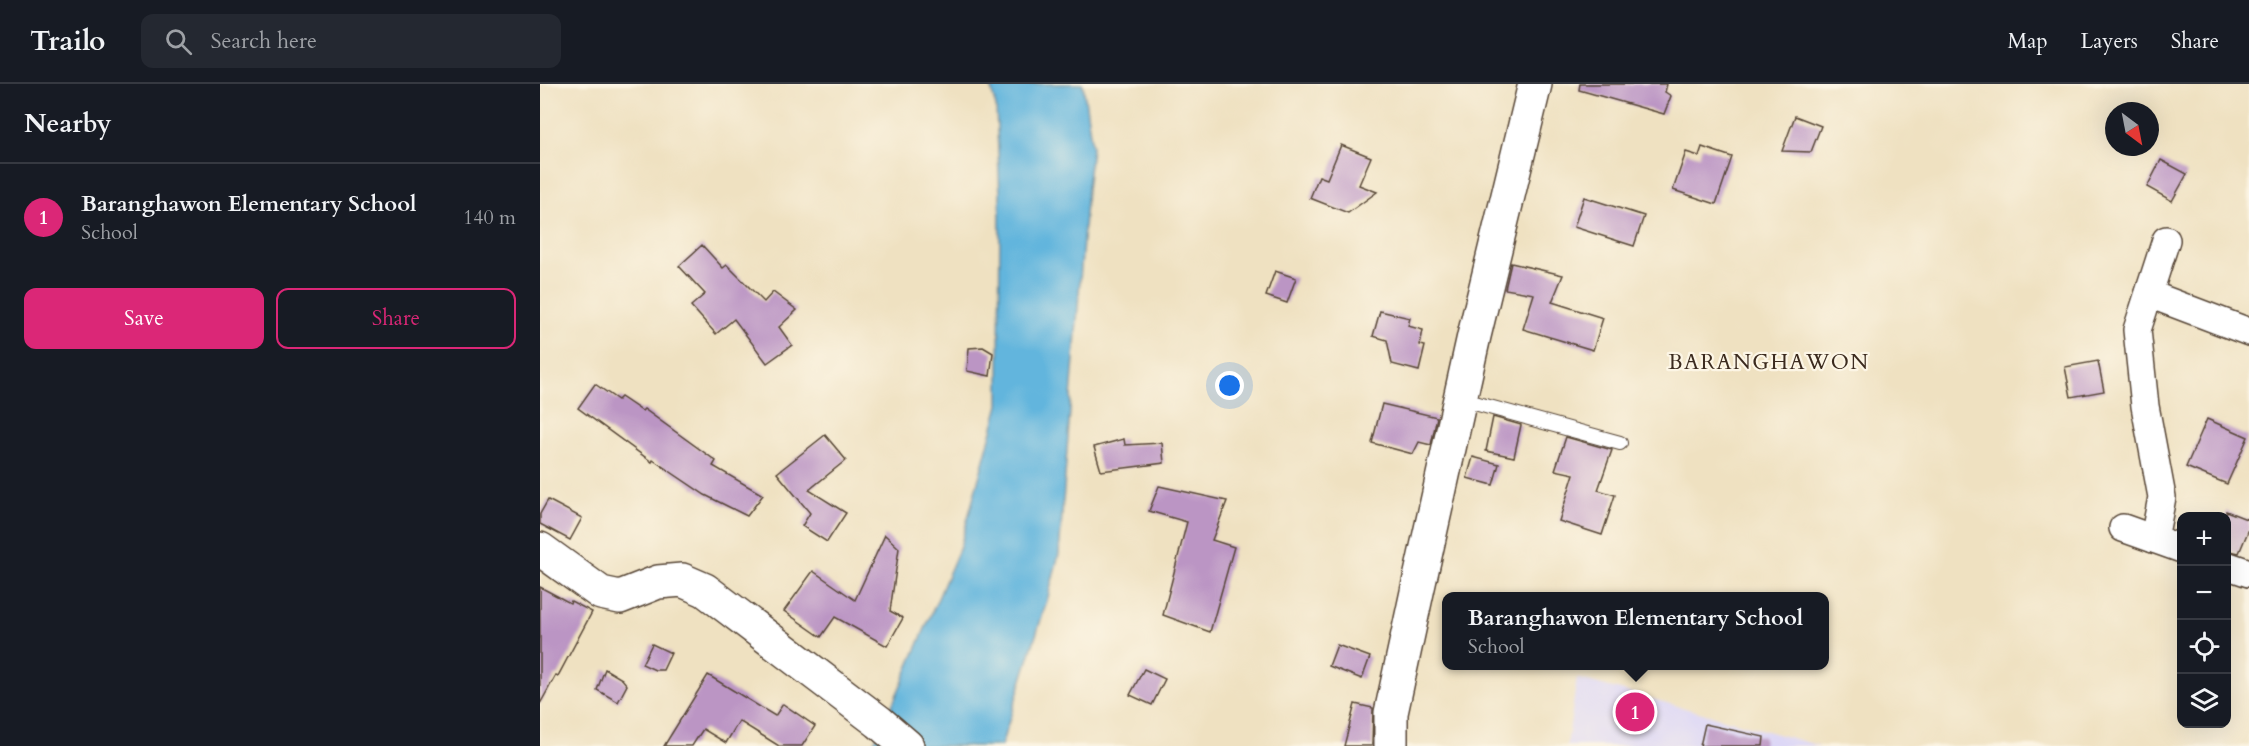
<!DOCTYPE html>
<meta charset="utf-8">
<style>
:root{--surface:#171b24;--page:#242831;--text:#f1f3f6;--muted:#9ea1a6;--line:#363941;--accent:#db2777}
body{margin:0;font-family:Cardo,serif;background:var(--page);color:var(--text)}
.controls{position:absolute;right:18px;bottom:18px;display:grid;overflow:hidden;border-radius:12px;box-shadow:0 6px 24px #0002}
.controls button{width:54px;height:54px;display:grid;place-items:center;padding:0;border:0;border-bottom:2px solid var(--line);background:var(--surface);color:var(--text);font:30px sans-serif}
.compass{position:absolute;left:1565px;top:18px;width:54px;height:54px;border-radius:50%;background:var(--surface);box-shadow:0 6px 24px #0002;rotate:148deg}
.you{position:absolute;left:690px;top:302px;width:21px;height:21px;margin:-15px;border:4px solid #fff;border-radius:50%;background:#1a73e8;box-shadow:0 0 0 9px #1a73e833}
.badge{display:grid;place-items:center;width:39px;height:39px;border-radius:50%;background:var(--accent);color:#fff;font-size:20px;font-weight:700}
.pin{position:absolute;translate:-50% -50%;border:3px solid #fff;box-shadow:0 2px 6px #0006}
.popup{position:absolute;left:902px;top:508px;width:387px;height:78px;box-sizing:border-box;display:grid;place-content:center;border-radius:12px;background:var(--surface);filter:drop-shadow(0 2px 4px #0005);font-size:20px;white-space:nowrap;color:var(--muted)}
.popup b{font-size:22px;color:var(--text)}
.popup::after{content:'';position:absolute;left:50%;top:100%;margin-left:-12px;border:12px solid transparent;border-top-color:var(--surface)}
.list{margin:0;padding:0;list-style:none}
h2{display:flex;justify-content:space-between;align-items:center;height:78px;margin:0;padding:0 24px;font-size:26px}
h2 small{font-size:20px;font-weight:400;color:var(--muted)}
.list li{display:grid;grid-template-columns:39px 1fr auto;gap:18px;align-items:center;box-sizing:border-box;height:108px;padding:0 24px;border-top:2px solid var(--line)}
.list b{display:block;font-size:22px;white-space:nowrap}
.list p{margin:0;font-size:20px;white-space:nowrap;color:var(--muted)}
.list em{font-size:20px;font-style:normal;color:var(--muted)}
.actions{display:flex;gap:12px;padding:18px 24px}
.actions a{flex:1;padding:14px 0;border:2px solid var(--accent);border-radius:12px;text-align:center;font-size:21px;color:var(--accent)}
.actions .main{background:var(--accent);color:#fff}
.icon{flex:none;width:33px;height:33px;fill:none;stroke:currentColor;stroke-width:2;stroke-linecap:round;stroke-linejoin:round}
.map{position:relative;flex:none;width:1709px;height:662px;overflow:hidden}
header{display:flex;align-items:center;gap:36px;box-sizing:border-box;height:84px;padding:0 30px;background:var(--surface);border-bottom:2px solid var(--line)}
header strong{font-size:28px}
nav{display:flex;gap:33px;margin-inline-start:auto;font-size:21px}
.search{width:420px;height:54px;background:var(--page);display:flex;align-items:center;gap:15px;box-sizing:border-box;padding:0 21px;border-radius:12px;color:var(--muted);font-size:22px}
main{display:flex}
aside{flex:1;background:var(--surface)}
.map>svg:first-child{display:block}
.built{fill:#dbd6f7}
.water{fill:#62b5dd;stroke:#4e707e;stroke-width:1.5}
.building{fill:#bb95c4}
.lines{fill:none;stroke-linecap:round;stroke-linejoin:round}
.lane-casing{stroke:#564536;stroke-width:16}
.street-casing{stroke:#564536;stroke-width:30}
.secondary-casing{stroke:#564536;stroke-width:36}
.lane{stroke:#fff;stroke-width:14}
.street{stroke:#fff;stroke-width:27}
.secondary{stroke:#fff;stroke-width:33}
.labels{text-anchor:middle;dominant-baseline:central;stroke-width:4.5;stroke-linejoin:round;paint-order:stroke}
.quarter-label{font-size:21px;letter-spacing:1.5px;fill:#3b2a1e;stroke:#fcf5e5}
</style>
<header>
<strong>Trailo</strong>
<div class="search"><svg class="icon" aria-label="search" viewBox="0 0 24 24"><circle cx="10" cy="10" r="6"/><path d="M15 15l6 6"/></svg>Search here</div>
<nav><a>Map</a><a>Layers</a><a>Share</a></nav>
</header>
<main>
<aside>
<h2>Nearby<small></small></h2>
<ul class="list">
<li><span class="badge">1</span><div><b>Baranghawon Elementary School</b><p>School</p></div><em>140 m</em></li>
</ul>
<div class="actions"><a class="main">Save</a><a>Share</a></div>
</aside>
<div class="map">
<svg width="1709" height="662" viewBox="0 0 1709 662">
<rect width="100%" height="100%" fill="#fcf5e5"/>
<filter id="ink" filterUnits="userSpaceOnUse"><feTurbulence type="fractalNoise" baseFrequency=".0167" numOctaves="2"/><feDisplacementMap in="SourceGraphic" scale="12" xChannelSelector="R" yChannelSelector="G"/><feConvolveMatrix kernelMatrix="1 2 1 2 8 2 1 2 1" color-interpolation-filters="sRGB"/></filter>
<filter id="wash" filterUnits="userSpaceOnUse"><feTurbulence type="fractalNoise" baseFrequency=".008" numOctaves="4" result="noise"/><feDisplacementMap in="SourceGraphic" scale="24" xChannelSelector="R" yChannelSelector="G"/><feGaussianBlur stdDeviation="1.35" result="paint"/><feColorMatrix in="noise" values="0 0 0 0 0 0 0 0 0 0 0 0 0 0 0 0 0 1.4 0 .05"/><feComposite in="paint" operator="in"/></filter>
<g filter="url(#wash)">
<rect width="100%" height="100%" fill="#efe1c1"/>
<path class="built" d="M 1037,594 L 1280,662 L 1027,662 Z"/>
<path class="water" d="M 450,0 L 543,0 L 552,64 L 547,105 L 519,470 L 508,513 L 461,662 L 332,662 L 354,617 L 420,463 L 459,321 L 460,111 L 456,23 Z"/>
<g id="blocks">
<g class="building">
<path d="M 1040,0 L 1127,0 L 1125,8 L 1131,12 L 1124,30 L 1039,6 Z"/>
<path d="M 1255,32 L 1281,42 L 1271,68 L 1242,67 Z"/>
<path d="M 801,61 L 831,73 L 819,101 L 837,108 L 808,129 L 770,114 L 779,92 L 787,95 Z"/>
<path d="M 1162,63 L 1192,73 L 1176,120 L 1133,106 L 1146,68 L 1159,72 Z"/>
<path d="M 1621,76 L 1647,90 L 1632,117 L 1607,103 Z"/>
<path d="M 1044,113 L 1104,132 L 1094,162 L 1034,143 Z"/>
<path d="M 162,161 L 183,184 L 187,181 L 224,218 L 233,208 L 257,226 L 239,243 L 252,261 L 227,279 L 194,235 L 176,250 L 151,222 L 165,210 L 139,182 Z"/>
<path d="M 971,179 L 1023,191 L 1012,218 L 1063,234 L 1053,266 L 983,245 L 994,210 L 965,205 Z"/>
<path d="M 735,187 L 756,194 L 747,219 L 726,212 Z"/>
<path d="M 840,227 L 870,234 L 868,242 L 883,246 L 880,261 L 885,262 L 879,287 L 852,280 L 847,256 L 833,252 Z"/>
<path d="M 443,263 L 453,269 L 450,292 L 427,287 L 429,264 Z"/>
<path d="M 1558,277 L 1564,307 L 1531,313 L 1525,283 Z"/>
<path d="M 55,300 L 78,316 L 81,313 L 102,327 L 104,325 L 176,377 L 173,382 L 223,411 L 207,432 L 165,411 L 113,376 L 112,378 L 38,324 Z"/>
<path d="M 842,320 L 897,333 L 891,361 L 879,358 L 873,370 L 832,359 Z"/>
<path d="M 953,333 L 981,341 L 974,373 L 946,367 Z"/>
<path d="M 1667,335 L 1708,353 L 1687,400 L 1646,383 Z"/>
<path d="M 285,351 L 306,376 L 269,406 L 306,429 L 287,458 L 262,442 L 270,429 L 237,389 Z"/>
<path d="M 1026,353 L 1072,366 L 1058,406 L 1075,411 L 1062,451 L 1019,437 L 1034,390 L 1015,386 Z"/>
<path d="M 584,355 L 585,361 L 622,359 L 624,379 L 561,387 L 554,363 Z"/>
<path d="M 933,373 L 959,380 L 953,401 L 927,394 Z"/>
<path d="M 619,402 L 687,417 L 672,456 L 694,463 L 670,548 L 623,531 L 647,438 L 609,427 Z"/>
<path d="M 8,416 L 42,434 L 30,456 L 0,440 L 0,430 Z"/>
<path d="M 1686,427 L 1709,436 L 1709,445 L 1699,469 L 1686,466 Z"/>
<path d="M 345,451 L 359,464 L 350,527 L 363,534 L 347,562 L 295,533 L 281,553 L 244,527 L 273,487 L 315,516 Z"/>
<path d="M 0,503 L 30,519 L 31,517 L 52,528 L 18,592 L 16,591 L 0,620 Z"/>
<path d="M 112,560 L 131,569 L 123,586 L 115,586 L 102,580 Z"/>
<path d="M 797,561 L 830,573 L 822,595 L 789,582 Z"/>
<path d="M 65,585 L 82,595 L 87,601 L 78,618 L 57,606 Z"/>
<path d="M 604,585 L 625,595 L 612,621 L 590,611 Z"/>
<path d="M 168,591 L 235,632 L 243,620 L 275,642 L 262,662 L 239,662 L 199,637 L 186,659 L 163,645 L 152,662 L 124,662 Z"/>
<path d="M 815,620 L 833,624 L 832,662 L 804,662 Z"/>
<path d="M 1165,640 L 1224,653 L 1223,662 L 1160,662 Z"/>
</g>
</g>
</g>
<g filter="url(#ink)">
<use href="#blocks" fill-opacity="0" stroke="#564536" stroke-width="1.5"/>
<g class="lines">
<defs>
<path id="lane" d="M 920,315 L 1080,359"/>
<g id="street">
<path d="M 1609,210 L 1709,248"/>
<path d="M 1583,444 L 1642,465"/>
<path d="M 1614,455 L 1622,413 L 1605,322 L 1597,246 L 1626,156"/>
<path d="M 1686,481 L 1709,489"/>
</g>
<g id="secondary">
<path d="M 0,465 L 61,509 L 80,513 L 118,498 L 142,496 L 165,506 L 339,638 L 367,662"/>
<path d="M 851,662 L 851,629 L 877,508 L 934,252 L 995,0"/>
</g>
</defs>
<use href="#lane" class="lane-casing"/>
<use href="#street" class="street-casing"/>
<use href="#secondary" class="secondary-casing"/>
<use href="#lane" class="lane"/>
<use href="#street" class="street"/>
<use href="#secondary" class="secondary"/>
</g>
</g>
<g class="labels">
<g class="quarter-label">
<text x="1229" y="278">BARANGHAWON</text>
</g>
</g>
</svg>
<div class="controls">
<button>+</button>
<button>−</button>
<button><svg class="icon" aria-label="locate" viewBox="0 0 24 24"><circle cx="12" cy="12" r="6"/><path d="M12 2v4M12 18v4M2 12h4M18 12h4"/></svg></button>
<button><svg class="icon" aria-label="layers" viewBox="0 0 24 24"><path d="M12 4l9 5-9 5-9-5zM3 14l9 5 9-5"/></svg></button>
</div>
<svg class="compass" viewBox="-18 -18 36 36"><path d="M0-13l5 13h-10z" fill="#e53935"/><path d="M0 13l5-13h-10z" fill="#9ea1a6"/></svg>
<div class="you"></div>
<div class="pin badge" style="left:1095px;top:628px">1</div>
<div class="popup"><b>Baranghawon Elementary School</b>School</div>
</div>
</main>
